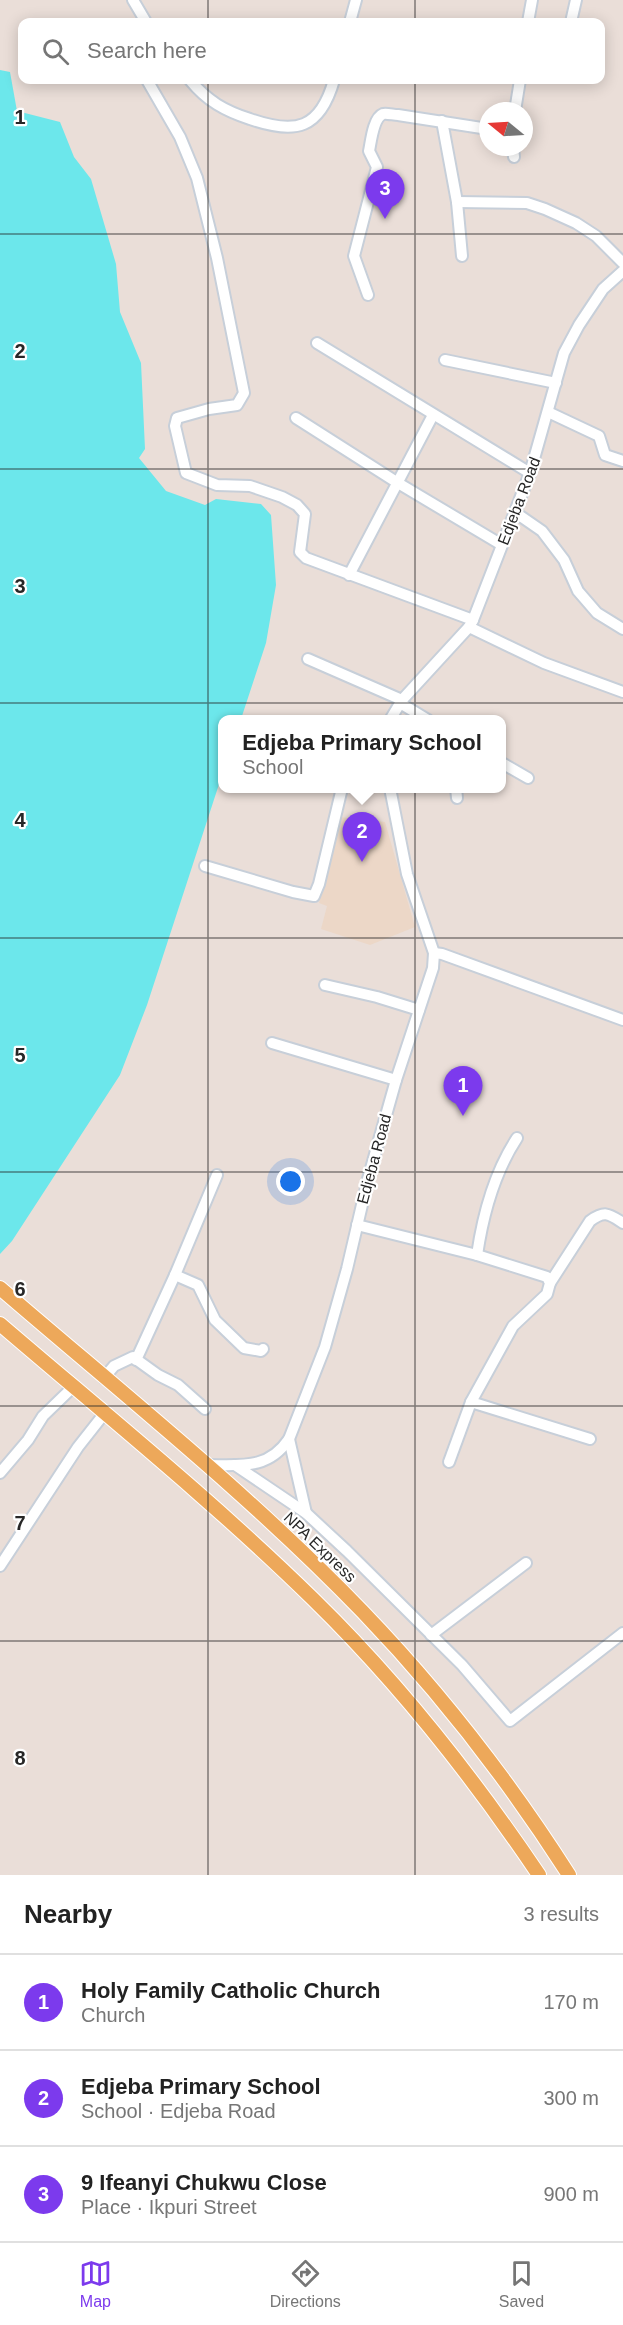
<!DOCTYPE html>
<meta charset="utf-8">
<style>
:root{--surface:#fff;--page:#f2f2f2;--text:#222;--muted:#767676;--line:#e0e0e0;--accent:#7c3aed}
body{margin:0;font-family:Helvetica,sans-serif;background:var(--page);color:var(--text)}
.compass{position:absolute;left:479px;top:102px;width:54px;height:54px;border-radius:50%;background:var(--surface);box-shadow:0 3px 15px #0003;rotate:288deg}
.you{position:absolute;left:291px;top:1182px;width:21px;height:21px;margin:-15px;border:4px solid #fff;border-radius:50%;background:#1a73e8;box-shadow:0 0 0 9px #1a73e833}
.badge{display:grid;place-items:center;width:39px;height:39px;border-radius:50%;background:var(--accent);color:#fff;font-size:20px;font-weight:700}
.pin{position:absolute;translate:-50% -50px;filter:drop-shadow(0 2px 3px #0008)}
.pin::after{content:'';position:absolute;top:32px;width:21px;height:18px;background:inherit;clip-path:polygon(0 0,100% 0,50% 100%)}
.popup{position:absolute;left:218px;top:715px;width:288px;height:78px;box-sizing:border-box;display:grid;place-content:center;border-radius:12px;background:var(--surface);filter:drop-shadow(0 2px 4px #0005);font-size:20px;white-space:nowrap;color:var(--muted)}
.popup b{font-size:22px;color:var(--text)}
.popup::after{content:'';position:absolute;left:50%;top:100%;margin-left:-12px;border:12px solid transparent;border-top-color:var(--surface)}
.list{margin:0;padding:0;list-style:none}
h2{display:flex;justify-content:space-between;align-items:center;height:78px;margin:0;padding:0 24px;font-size:26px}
h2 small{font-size:20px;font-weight:400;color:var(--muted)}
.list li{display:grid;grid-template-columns:39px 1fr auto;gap:18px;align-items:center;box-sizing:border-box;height:96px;padding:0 24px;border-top:2px solid var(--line)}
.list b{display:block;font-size:22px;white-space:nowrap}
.list p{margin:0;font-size:20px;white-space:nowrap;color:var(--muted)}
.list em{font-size:20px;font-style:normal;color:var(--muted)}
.icon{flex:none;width:33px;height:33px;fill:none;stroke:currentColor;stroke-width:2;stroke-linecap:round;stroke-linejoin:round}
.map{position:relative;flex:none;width:623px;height:1875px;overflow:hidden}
.search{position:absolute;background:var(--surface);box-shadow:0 3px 15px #0003;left:18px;right:18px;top:18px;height:66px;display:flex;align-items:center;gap:15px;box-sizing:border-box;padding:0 21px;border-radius:12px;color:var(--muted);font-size:22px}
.sheet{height:366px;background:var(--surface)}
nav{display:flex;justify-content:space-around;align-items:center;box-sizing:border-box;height:84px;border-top:2px solid var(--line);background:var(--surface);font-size:16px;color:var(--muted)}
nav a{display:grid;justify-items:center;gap:3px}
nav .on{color:var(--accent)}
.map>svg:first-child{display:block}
.education{fill:#ecd7c7}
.water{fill:#6ce7eb}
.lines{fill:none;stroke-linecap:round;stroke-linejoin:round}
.minor-casing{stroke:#c7cfd9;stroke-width:14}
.major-casing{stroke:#fff;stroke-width:16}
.minor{stroke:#fff;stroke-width:10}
.major{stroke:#eda85a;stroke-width:14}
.grid{fill:none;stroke:#272727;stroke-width:1.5;stroke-opacity:0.55}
.labels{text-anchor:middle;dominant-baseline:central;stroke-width:4.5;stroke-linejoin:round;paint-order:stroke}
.street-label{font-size:16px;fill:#272727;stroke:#fff}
.grid-label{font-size:20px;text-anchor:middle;font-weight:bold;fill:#272727;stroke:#fff;stroke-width:4.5;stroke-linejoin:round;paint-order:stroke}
</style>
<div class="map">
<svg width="623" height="1875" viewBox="0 0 623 1875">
<rect width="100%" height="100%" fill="#eaded8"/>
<path class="education" d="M 339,817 L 385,822 L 415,927 L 370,945 L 321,929 L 327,906 L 319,903 Z"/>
<path class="water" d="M 0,70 L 10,72 L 17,111 L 60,122 L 74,157 L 91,179 L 116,264 L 120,312 L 141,363 L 145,449 L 139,458 L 166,491 L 205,505 L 216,499 L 261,504 L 271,515 L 276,585 L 266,643 L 241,719 L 222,720 L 222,775 L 147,1005 L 120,1075 L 12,1241 L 0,1254 Z"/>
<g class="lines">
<defs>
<g id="minor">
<path d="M 133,0 L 146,22"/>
<path d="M 350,22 L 356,0"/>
<path d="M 528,22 L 532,0"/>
<path d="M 571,22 L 576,0"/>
<path d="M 147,80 L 180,137 L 197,178 L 217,258 L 244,393 L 237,405 L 209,409 L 177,418 L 175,426 L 186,473 L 217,485 L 250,486 L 282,497 L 297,505 L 305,514 L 300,552 L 306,558 L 473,620"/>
<path d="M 190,80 C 207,101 225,111 250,119 C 296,135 320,129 334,80"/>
<path d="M 515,111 L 520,80"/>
<path d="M 442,121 L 457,202 L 462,256"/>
<path d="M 513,147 L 514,157"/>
<path d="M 457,202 L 527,203 L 545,209 L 576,223 L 596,236 L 623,263"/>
<path d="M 368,295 L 354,256 L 377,167 L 369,151 C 371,142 373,118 383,114 C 386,113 394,115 398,115 L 488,129"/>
<path d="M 317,343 L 530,473"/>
<path d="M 445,360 L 556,383"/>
<path d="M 548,412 L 599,436 L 605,455 L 623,461"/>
<path d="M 296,418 L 398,483 L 502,545"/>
<path d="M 516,513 L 542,531 L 564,560 L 578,591 L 597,613 L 623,629"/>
<path d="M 349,575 L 433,415"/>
<path d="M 469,627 L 544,663 L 623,692"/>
<path d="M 308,659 L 402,700"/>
<path d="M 400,703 L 428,720"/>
<path d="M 390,720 L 402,700 L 469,627 L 473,620 L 530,473 L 564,353 L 579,325 L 603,289 L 623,271"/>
<path d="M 502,763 L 528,778"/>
<path d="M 456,788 L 457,798"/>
<path d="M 205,866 L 293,892 L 314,896 L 319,884 L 342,788"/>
<path d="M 434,953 L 442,954 L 623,1020"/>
<path d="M 325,985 L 377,997 L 419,1010"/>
<path d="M 272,1043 L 396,1080"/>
<path d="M 357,1225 L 477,1255 L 547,1277 L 550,1283 L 547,1294 L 513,1326 L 471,1402 L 590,1439"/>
<path d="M 477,1255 C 483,1214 494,1173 517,1138"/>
<path d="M 175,1275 L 217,1175"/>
<path d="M 550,1283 L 590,1221 C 605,1210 609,1214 623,1223"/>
<path d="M 136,1360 L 175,1275 L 198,1285 L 215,1320 L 244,1348 L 261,1351 L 263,1349"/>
<path d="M 104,1378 L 114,1366 L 133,1357 L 158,1375 L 178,1385 L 205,1409"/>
<path d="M 289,1439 L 306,1513"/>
<path d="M 449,1462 L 471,1402"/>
<path d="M 206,1465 C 241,1465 268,1470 289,1439 L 325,1347 L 347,1269 L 368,1179 L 396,1080 L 433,968 L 434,953 L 407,874 L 390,788"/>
<path d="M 235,1465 L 306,1513 L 347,1551 L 462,1665 L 510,1721 L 623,1633"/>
<path d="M 0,1473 L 28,1440 L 43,1416 L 73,1387"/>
<path d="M 0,1566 L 78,1447 L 104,1414"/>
<path d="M 431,1635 L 526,1563"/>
</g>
<g id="major">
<path d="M 0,1288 C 122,1393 250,1495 362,1611 C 440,1692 509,1781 569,1875"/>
<path d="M 0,1324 C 105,1414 214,1502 313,1599 C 398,1682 473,1777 539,1875"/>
</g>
</defs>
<use href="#minor" class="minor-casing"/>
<use href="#major" class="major-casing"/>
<use href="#minor" class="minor"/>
<use href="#major" class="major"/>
</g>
<path class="grid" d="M 208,0 L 208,22M 415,0 L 415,22M 208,80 L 208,1875M 415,80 L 415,1875M 0,234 L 623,234M 0,469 L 623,469M 0,703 L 623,703M 0,938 L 623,938M 0,1172 L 623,1172M 0,1406 L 623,1406M 0,1641 L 623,1641"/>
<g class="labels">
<g class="street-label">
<text transform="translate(519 501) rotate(-69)">Edjeba Road</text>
<text transform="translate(374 1159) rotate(-75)">Edjeba Road</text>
<text transform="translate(320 1547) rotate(44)">NPA Express</text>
</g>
</g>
<g class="grid-label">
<text x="20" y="124">1</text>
<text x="20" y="358">2</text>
<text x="20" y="593">3</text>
<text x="20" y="827">4</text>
<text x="20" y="1062">5</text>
<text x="20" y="1296">6</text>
<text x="20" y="1530">7</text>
<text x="20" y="1765">8</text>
</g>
</svg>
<svg class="compass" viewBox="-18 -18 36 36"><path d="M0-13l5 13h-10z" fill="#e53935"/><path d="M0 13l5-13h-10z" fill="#767676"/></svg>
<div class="you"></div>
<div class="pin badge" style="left:463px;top:1116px">1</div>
<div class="pin badge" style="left:362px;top:862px">2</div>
<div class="popup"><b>Edjeba Primary School</b>School</div>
<div class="pin badge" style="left:385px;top:219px">3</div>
<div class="search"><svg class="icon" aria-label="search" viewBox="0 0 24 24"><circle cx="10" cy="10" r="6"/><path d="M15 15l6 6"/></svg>Search here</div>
</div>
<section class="sheet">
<h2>Nearby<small>3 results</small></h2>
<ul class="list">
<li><span class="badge">1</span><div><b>Holy Family Catholic Church</b><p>Church</p></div><em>170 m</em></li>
<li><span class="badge">2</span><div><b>Edjeba Primary School</b><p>School · Edjeba Road</p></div><em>300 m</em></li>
<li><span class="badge">3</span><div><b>9 Ifeanyi Chukwu Close</b><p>Place · Ikpuri Street</p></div><em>900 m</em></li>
</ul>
</section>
<nav>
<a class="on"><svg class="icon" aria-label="map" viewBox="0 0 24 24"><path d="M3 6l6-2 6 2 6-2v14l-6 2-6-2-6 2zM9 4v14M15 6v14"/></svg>Map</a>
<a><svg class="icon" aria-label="directions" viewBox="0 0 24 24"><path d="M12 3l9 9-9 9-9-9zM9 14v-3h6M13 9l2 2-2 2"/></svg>Directions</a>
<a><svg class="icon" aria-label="saved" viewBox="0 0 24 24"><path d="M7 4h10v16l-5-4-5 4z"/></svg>Saved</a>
</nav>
